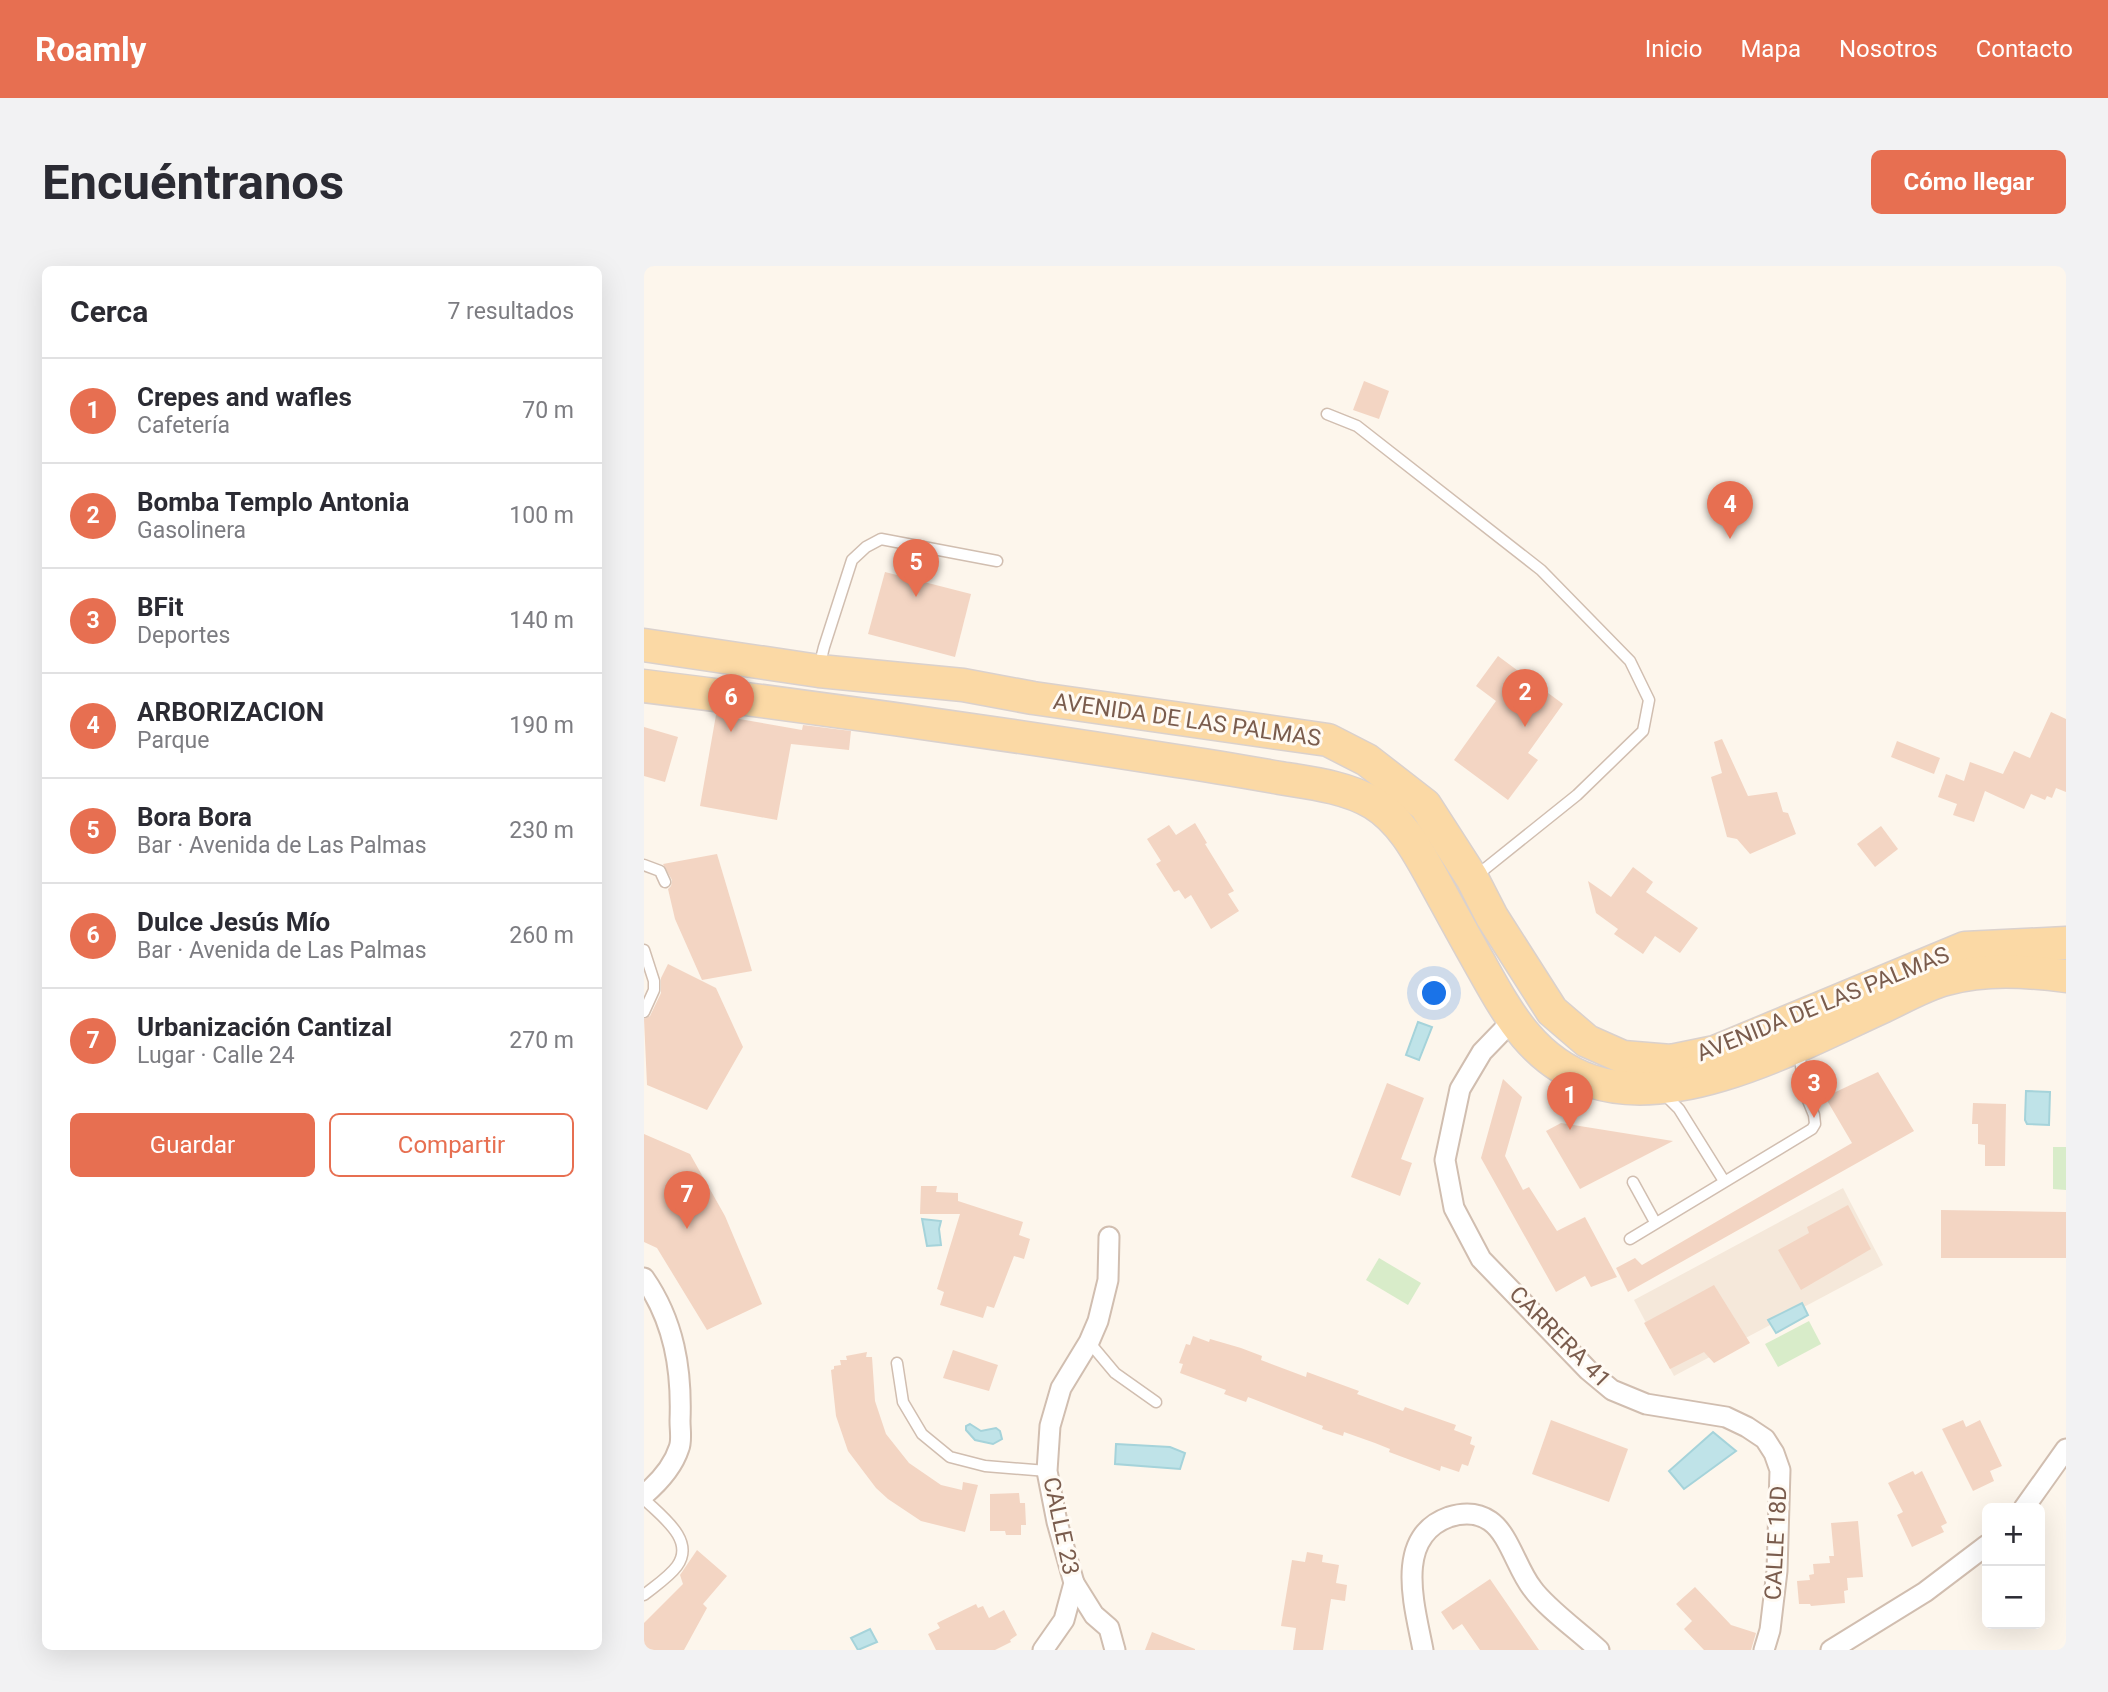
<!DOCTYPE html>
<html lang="es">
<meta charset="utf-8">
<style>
:root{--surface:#fff;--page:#f2f2f3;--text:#2b2b33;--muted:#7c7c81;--line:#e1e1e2;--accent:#e76f51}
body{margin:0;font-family:Roboto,sans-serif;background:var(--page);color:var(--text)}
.controls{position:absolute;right:21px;bottom:21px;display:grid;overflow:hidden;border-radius:10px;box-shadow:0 7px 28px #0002}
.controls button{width:63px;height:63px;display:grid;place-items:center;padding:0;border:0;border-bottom:2px solid var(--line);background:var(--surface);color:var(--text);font:35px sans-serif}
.you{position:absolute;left:791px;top:728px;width:24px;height:24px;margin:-18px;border:5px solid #fff;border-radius:50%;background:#1a73e8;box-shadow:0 0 0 10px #1a73e833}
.badge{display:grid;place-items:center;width:46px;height:46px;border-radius:50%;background:var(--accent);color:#fff;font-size:23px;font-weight:700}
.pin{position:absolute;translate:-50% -58px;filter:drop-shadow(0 2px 4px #0008)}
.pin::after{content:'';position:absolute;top:37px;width:24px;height:21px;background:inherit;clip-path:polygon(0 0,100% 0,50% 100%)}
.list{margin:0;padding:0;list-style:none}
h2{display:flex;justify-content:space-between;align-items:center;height:91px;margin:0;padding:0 28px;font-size:30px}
h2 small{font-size:23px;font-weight:400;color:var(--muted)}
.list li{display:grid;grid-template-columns:46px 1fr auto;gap:21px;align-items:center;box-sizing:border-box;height:105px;padding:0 28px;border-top:2px solid var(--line)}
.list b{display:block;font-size:26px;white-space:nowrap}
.list p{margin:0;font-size:23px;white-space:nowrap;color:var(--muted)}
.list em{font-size:23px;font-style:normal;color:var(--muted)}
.actions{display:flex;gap:14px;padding:21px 28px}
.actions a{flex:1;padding:16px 0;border:2px solid var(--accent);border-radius:10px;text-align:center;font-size:24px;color:var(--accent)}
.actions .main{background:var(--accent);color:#fff}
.map{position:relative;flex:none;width:1422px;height:1384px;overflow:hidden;border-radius:10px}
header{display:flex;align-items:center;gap:42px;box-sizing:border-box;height:98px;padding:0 35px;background:var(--accent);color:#fff}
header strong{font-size:33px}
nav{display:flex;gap:38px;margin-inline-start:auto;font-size:24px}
.intro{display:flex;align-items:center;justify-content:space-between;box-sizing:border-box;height:168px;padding:0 42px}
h1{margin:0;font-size:49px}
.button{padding:18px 32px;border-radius:10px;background:var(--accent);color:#fff;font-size:24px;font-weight:700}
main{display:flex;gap:42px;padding:0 42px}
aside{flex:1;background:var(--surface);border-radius:10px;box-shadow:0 7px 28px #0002}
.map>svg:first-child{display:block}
.residential{fill:#f5e8da}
.green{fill:#d8ecc9}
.water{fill:#bfe3e8;stroke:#a5d3da;stroke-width:2}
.building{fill:#f3d5c3}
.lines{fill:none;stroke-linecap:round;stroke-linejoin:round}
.lane-casing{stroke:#d1beb0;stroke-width:13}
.street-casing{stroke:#d1beb0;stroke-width:23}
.primary-casing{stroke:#dad1cd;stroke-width:35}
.lane{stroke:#fff;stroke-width:10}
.street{stroke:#fff;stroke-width:19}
.primary{stroke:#fbd9a5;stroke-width:32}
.labels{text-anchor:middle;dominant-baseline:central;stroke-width:6;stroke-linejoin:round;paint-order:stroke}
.street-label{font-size:23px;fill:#7a5c4d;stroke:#fffaf3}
</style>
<header>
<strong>Roamly</strong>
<nav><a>Inicio</a><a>Mapa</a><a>Nosotros</a><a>Contacto</a></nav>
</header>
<div class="intro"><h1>Encuéntranos</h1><a class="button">Cómo llegar</a></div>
<main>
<aside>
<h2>Cerca<small>7 resultados</small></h2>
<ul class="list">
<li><span class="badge">1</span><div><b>Crepes and wafles</b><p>Cafetería</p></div><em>70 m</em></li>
<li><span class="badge">2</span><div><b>Bomba Templo Antonia</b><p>Gasolinera</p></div><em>100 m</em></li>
<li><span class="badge">3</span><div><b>BFit</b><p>Deportes</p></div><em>140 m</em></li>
<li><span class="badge">4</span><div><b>ARBORIZACION</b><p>Parque</p></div><em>190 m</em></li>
<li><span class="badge">5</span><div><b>Bora Bora</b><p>Bar · Avenida de Las Palmas</p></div><em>230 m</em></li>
<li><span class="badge">6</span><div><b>Dulce Jesús Mío</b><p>Bar · Avenida de Las Palmas</p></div><em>260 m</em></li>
<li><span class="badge">7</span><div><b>Urbanización Cantizal</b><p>Lugar · Calle 24</p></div><em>270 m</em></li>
</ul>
<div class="actions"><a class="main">Guardar</a><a>Compartir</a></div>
</aside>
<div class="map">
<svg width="1422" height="1384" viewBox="0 0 1422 1384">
<rect width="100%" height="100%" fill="#fdf6ec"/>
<path class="residential" d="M 1199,922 L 1239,999 L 1030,1110 L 990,1034 Z"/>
<g class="green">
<path d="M 1409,881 L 1422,881 L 1422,924 L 1409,923 Z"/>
<path d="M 735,992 L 777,1017 L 764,1039 L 722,1014 Z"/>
<path d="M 1165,1055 L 1177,1078 L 1134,1101 L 1121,1078 Z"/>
</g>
<g class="water">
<path d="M 774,756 L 788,761 L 775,794 L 762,789 Z"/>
<path d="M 1382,825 L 1406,826 L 1405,859 L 1383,858 L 1381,854 Z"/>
<path d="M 278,953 L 297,955 L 295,963 L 297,979 L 283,980 Z"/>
<path d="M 1158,1037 L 1164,1049 L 1132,1067 L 1124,1054 Z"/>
<path d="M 326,1158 L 337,1165 L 352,1162 L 356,1165 L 358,1173 L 349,1178 L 331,1174 L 322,1164 L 322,1160 Z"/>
<path d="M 1069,1166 L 1092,1185 L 1040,1223 L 1025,1205 Z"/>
<path d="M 472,1178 L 526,1181 L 541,1187 L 536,1203 L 471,1198 Z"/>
<path d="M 226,1363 L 233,1376 L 214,1384 L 207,1372 Z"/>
</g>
<g class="building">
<path d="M 720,115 L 745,125 L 735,153 L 709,144 Z"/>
<path d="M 241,306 L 327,328 L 311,391 L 224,368 Z"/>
<path d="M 854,390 L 919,438 L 884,487 L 894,494 L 864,534 L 810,494 L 852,435 L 832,420 Z"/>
<path d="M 1407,446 L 1422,453 L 1422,526 L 1412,522 L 1408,532 L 1403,530 L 1401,534 L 1387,528 L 1380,543 L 1341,525 L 1330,556 L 1309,549 L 1313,538 L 1294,531 L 1302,508 L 1320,515 L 1326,496 L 1359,508 L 1370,485 L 1386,492 Z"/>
<path d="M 72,449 L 158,464 L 159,459 L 207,465 L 205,484 L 147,478 L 133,554 L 56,540 Z"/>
<path d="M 0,461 L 34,471 L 21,516 L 0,510 Z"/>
<path d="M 1078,473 L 1104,530 L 1133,526 L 1139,546 L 1144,547 L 1152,568 L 1106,588 L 1093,573 L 1083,571 L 1067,511 L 1078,507 L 1070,476 Z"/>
<path d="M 1253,475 L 1296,492 L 1290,508 L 1247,491 Z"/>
<path d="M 551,557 L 563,577 L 561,578 L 590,625 L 584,628 L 595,645 L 567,663 L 547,629 L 541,633 L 535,624 L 530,626 L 512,598 L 517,595 L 503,573 L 525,559 L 532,569 Z"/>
<path d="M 1237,560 L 1254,583 L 1231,601 L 1213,578 Z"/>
<path d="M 73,588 L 108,705 L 58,714 L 31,653 L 24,623 L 27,620 L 28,614 L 19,598 Z"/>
<path d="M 989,601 L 1009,616 L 1002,626 L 1054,662 L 1036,687 L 1011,670 L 999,688 L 970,668 L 974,663 L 952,647 L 944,615 L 967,631 Z"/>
<path d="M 24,698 L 72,722 L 99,781 L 63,844 L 3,819 L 0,753 L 6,750 L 17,727 L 17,712 Z"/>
<path d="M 1234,806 L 1270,865 L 984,1026 L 972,1002 L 991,992 L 998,999 L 1208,877 L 1181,831 Z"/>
<path d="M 859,813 L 878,831 L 861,890 L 879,924 L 885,921 L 913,965 L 941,951 L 973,1011 L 947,1021 L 941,1010 L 912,1026 L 837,892 Z"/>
<path d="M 743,817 L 780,832 L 757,893 L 768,897 L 756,930 L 707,911 Z"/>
<path d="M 1329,837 L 1362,838 L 1361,900 L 1341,900 L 1341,879 L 1334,878 L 1334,858 L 1328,858 Z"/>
<path d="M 917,857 L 1029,875 L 936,923 L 902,865 Z"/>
<path d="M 0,868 L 46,888 L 81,950 L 118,1038 L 63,1064 L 13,982 L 0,976 Z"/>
<path d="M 277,920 L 293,920 L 292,926 L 314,927 L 314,935 L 379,956 L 375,969 L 386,973 L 380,993 L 370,990 L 350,1042 L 343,1040 L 339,1052 L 296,1039 L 300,1026 L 293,1023 L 316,948 L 276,948 Z"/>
<path d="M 1204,939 L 1227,983 L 1157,1024 L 1134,984 L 1165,967 L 1163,961 Z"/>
<path d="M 1297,944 L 1422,946 L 1422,992 L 1297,992 Z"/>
<path d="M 1070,1019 L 1106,1077 L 1070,1097 L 1060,1086 L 1026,1103 L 1000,1057 Z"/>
<path d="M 549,1070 L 565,1076 L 566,1073 L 597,1082 L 618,1090 L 617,1094 L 646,1105 L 662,1111 L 663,1106 L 715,1125 L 713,1128 L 759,1145 L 761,1141 L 812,1159 L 810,1164 L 828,1171 L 826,1178 L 831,1180 L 824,1200 L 818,1198 L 815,1206 L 797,1200 L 796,1205 L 745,1186 L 746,1183 L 731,1177 L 700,1166 L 699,1170 L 678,1163 L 679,1160 L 604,1131 L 602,1136 L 580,1128 L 582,1124 L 536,1107 L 539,1098 L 535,1097 L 542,1078 L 546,1079 Z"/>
<path d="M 309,1084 L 354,1099 L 345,1125 L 299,1112 Z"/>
<path d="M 223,1086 L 222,1091 L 228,1091 L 231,1135 L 242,1168 L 265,1197 L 297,1219 L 318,1224 L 319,1216 L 334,1219 L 321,1266 L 277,1255 L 244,1233 L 232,1222 L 204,1185 L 192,1150 L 187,1104 L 190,1103 L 190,1100 L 197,1099 L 196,1094 L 203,1094 L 202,1090 Z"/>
<path d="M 907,1154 L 984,1183 L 965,1236 L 888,1208 Z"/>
<path d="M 1319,1154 L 1322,1161 L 1336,1154 L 1358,1200 L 1346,1205 L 1350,1215 L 1329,1225 L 1298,1163 Z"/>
<path d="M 1269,1205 L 1271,1209 L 1278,1205 L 1303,1257 L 1297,1260 L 1300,1266 L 1268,1281 L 1253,1249 L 1259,1246 L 1244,1217 Z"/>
<path d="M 375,1227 L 376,1237 L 381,1237 L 382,1259 L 377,1259 L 377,1269 L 362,1269 L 361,1265 L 346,1265 L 346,1228 Z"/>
<path d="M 1214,1255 L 1219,1311 L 1203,1312 L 1204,1324 L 1200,1325 L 1201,1337 L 1167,1340 L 1166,1338 L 1155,1338 L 1153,1315 L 1166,1314 L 1165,1309 L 1170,1308 L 1169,1298 L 1186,1297 L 1185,1290 L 1190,1290 L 1187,1257 Z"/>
<path d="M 53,1284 L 83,1310 L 59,1338 L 63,1342 L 40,1384 L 0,1384 L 0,1357 L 39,1318 L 36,1309 Z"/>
<path d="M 663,1286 L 679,1289 L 678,1296 L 695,1299 L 692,1317 L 703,1319 L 701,1335 L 687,1333 L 679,1384 L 649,1384 L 652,1362 L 637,1360 L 648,1294 L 661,1296 Z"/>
<path d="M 846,1313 L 895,1384 L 836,1384 L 818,1358 L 809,1364 L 797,1346 Z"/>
<path d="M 1051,1321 L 1087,1359 L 1112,1367 L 1107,1384 L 1060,1384 L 1040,1363 L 1048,1355 L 1032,1338 Z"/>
<path d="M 332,1338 L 334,1342 L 339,1340 L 345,1352 L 360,1344 L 373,1369 L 366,1374 L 367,1376 L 351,1384 L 292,1384 L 284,1368 L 296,1362 L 293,1357 Z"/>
<path d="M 508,1366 L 551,1383 L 551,1384 L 501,1384 Z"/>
</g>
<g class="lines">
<defs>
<g id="lane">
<path d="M 683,148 L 713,160 L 897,304 L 986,395 L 1005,434 L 999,465 L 933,529 L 832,610"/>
<path d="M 175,401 L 180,381 L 208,294 L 222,281 L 237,273 L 353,295"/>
<path d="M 0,599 L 16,605 L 21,616"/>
<path d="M 0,684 L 10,715 L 10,724 L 0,746"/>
<path d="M 1021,829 L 1035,843 L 1080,915"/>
<path d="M 989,916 L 1011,956"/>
<path d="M 986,973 L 1168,863 L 1171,858 L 1170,849 L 1161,827 L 1155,786"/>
<path d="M 445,1076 L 471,1107 L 512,1136"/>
<path d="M 253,1097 L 259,1136 L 278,1168 L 306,1191 L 341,1200 L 403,1205"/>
<path d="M 0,1233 C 17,1250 52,1274 33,1300 C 25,1311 11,1320 0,1329"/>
</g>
<g id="street">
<path d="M 868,755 L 838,786 L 816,823 L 801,894 L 810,942 L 837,993 L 944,1104 L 968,1124 L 1002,1138 L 1082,1151 L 1103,1161 L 1121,1173 L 1130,1187 L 1136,1204 L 1133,1305 L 1126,1364 L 1120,1384"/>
<path d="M 0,1012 C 30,1055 38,1103 36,1155 C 36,1164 38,1175 35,1182 C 29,1201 14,1217 0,1229"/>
<path d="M 1380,1242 L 1422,1183"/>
<path d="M 430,1317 L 450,1349 L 465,1362 L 471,1384"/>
<path d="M 399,1384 L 420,1354 L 430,1317 L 413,1256 L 403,1205 L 406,1160 L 417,1122 L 445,1076 L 454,1055 L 464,1014 L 465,971"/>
<path d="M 779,1384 C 771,1341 749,1271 805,1251 C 818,1247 833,1246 846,1255 C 865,1268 873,1303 888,1322 C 902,1342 936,1366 955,1384"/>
<path d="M 1187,1384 L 1281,1326 L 1343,1279"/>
</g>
<g id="primary">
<path d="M 0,379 L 175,405 L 319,419 L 389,432 L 684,474 L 723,494 L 781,539 L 828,612 L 848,651 L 908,745 L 943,775 L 979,791 L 1027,795 L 1071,786 L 1321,682 L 1422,677"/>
<path d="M 0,420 C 178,442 356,467 533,495 C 568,500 602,506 636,512 C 667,517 702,521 729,537 C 757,554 773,584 788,611 C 804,640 819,668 835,696 C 863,746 888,795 947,815 C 1035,845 1157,778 1236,742 C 1258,732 1279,719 1302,713 C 1342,702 1382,705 1422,710"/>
</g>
</defs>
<use href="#lane" class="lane-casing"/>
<use href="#street" class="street-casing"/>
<use href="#primary" class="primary-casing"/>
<use href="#lane" class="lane"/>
<use href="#street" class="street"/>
<use href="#primary" class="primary"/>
</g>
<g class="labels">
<g class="street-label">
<text transform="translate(543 454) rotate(8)">AVENIDA DE LAS PALMAS</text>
<text transform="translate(1179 738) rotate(-22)">AVENIDA DE LAS PALMAS</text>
<text transform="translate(916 1071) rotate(45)">CARRERA 41</text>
<text transform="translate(417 1260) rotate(78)">CALLE 23</text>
<text transform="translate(1132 1277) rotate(-87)">CALLE 18D</text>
</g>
</g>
</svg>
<div class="controls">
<button>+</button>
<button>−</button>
</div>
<div class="you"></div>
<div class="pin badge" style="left:926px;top:864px">1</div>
<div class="pin badge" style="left:881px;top:461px">2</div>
<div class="pin badge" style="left:1170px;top:852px">3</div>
<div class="pin badge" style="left:1086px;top:273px">4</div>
<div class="pin badge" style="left:272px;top:331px">5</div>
<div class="pin badge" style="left:87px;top:466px">6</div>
<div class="pin badge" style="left:43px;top:963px">7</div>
</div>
</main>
